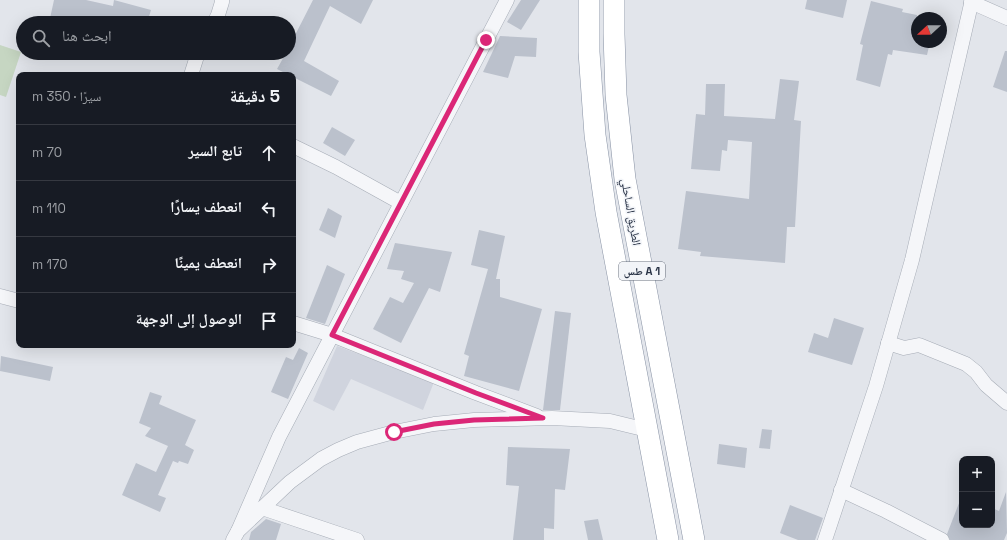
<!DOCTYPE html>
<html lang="ar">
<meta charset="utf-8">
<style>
:root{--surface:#171b24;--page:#242831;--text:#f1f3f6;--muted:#9ea1a6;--line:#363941}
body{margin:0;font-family:"Space Grotesk","Noto Naskh Arabic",sans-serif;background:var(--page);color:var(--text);direction:rtl}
.controls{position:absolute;right:12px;bottom:12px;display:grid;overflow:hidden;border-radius:8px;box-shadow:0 4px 16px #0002}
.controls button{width:36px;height:36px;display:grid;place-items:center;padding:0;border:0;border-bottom:1px solid var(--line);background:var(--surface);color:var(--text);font:20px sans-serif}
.compass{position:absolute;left:911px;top:12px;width:36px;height:36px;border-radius:50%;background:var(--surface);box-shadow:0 4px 16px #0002;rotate:249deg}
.stop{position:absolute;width:12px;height:12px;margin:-9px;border:3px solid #db2777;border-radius:50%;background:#fff}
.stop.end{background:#db2777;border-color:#fff;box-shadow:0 1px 4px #0008}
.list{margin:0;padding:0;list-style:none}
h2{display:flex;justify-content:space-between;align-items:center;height:52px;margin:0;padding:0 16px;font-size:17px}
h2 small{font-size:13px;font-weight:400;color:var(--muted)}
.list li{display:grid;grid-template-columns:26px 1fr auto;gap:12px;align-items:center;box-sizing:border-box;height:56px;padding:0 16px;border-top:1px solid var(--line)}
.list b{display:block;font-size:15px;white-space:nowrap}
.list em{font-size:13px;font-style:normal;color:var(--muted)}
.icon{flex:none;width:22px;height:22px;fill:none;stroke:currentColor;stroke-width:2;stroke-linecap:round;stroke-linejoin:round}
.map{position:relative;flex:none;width:1007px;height:540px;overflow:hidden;direction:ltr}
.search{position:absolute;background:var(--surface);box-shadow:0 4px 16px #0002;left:16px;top:16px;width:280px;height:44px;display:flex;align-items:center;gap:10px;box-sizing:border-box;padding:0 14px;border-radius:22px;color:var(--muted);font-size:15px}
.panel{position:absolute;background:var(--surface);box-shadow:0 4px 16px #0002;left:16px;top:72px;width:280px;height:276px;border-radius:8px;direction:rtl}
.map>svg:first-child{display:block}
.built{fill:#d0d4de}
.green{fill:#c6d6c2}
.building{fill:#bbc1cc}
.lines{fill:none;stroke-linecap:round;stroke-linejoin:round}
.minor-casing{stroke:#a6acb6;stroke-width:15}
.highway-casing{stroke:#8892a4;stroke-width:22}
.minor{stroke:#f5f6f9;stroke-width:14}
.highway{stroke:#fff;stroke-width:21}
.route{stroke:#db2777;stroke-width:5}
.labels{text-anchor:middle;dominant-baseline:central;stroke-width:3;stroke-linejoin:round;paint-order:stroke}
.shield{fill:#f2f4f8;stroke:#656c7b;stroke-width:1}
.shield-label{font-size:11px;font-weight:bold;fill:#283245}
.street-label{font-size:12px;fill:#283245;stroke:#f2f4f8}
</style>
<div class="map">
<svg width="1007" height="540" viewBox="0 0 1007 540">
<rect width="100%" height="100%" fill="#e2e5eb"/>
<path class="built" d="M 337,346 L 434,382 L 423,410 L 351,379 L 334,411 L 313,401 Z"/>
<path class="green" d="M 0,45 L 21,52 L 6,97 L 0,95 Z"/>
<g class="building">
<path d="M 54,0 L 86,0 L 113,6 L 114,0 L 151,10 L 147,23 L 49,23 Z"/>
<path d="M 313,0 L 373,0 L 361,24 L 330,6 L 304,61 L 339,81 L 331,96 L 293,77 L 293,75 L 289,75 L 277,69 L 286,53 L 289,53 L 289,47 Z"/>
<path d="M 521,0 L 540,0 L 521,30 L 507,22 Z"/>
<path d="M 807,0 L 847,0 L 843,18 L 805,9 Z"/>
<path d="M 871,1 L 903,9 L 902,12 L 917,15 L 917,42 L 930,42 L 927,55 L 893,50 L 892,55 L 888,54 L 880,87 L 856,80 L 863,45 L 860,44 Z"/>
<path d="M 500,36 L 537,38 L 536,57 L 515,56 L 508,78 L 483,72 Z"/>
<path d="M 1005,51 L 1007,51 L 1007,92 L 993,87 Z"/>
<path d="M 780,79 L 799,81 L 794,120 L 801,121 L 795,227 L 787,227 L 785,263 L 700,256 L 701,252 L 678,249 L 686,191 L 749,199 L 752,142 L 728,140 L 727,151 L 722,150 L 720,171 L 691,169 L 696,114 L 705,115 L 706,84 L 725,84 L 724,116 L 775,119 Z"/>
<path d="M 332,127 L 355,140 L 345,156 L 323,143 Z"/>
<path d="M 328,208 L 342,216 L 335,238 L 319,230 Z"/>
<path d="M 479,230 L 505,236 L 496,279 L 500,279 L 500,297 L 542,309 L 519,391 L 464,376 L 469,356 L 464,354 L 488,269 L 471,265 Z"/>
<path d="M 395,243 L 452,252 L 440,292 L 429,288 L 401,343 L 373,329 L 390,297 L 403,303 L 414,283 L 401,279 L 404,271 L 387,269 Z"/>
<path d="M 327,265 L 345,274 L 325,324 L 306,318 Z"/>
<path d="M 555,311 L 571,313 L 560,410 L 543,410 Z"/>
<path d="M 834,318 L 864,328 L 852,365 L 808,352 L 814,333 L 828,338 Z"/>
<path d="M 299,348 L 308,353 L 288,399 L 271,392 L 286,357 L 293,360 Z"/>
<path d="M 1,356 L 53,367 L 50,381 L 0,371 Z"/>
<path d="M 150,392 L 162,396 L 159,404 L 196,420 L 185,445 L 194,450 L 188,464 L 179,461 L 178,463 L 173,461 L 158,495 L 166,498 L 160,512 L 122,495 L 136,463 L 156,472 L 168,446 L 145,436 L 151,428 L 139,423 Z"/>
<path d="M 762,429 L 772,430 L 770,449 L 759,448 Z"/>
<path d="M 719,444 L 747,448 L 745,468 L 717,464 Z"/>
<path d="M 508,447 L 570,449 L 565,490 L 555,489 L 554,529 L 544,528 L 544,540 L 513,540 L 519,486 L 506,485 Z"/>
<path d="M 1006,492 L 1007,533 L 1004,540 L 950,540 L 947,534 L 961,498 L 962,525 L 992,525 L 992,508 L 999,511 Z"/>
<path d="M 790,505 L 823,518 L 815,540 L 798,540 L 780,533 Z"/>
<path d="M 266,519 L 281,524 L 276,540 L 249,540 L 251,532 Z"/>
<path d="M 598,519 L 603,540 L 588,540 L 584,521 Z"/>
</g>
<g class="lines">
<defs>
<g id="minor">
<path d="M 971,2 L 1007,18"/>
<path d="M 214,23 L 218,15 L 222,2 L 222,0"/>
<path d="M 191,75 L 198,53"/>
<path d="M 293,146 L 336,167 L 401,203"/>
<path d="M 0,296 L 19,301"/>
<path d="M 293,323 L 332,335 L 476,393 L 537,416"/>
<path d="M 888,343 L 904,348 L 919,345 L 966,364 L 976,372 L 986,385 L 1007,403"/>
<path d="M 841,490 L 886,511 L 942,540"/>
<path d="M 262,508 L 357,540"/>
<path d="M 238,531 L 279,437 L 507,0"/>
<path d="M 233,540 L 238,531 L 290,482 L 321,459 L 338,450 L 357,442 L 394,432 L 434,424 L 474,420 L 552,418 L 610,421 L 647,430"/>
<path d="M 825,540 L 876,386 L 912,260 L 972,0"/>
</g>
<g id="highway">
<path d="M 589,0 L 589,52 L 595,135 L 606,212 L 668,540"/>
<path d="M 614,0 L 614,34 L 616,95 L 625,179 L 694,540"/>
</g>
</defs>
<use href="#minor" class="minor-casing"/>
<use href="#highway" class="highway-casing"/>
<use href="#minor" class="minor"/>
<use href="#highway" class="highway"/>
</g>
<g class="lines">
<path class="route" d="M 394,432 L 434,424 L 474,420 L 543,418 L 476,393 L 332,335 L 486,40"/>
</g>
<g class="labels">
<rect class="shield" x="619" y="262" width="46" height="18" rx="3"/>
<g class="shield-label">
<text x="642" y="271">طس A 1</text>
</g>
<g class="street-label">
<text transform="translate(631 212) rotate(80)">الطريق الساحلي</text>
</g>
</g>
</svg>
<div class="controls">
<button>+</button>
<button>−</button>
</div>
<svg class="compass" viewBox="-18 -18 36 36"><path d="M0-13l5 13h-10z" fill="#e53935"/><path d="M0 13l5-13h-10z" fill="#9ea1a6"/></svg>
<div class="stop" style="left:394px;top:432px"></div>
<div class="stop end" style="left:486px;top:40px"></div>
<div class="search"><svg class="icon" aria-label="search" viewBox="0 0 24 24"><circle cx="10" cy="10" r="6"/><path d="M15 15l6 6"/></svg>ابحث هنا</div>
<section class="panel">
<h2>5 دقيقة<small>سيرًا · 350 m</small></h2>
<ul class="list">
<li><svg class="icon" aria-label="ahead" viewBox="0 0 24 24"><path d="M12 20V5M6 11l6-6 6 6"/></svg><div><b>تابع السير</b></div><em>70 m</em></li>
<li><svg class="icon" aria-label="left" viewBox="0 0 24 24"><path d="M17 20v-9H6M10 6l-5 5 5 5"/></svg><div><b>انعطف يسارًا</b></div><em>110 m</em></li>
<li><svg class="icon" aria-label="right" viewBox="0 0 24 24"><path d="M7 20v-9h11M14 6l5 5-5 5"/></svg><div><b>انعطف يمينًا</b></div><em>170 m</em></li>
<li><svg class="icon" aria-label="arrive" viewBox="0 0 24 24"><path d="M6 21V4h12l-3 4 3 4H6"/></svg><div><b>الوصول إلى الوجهة</b></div></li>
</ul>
</section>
</div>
